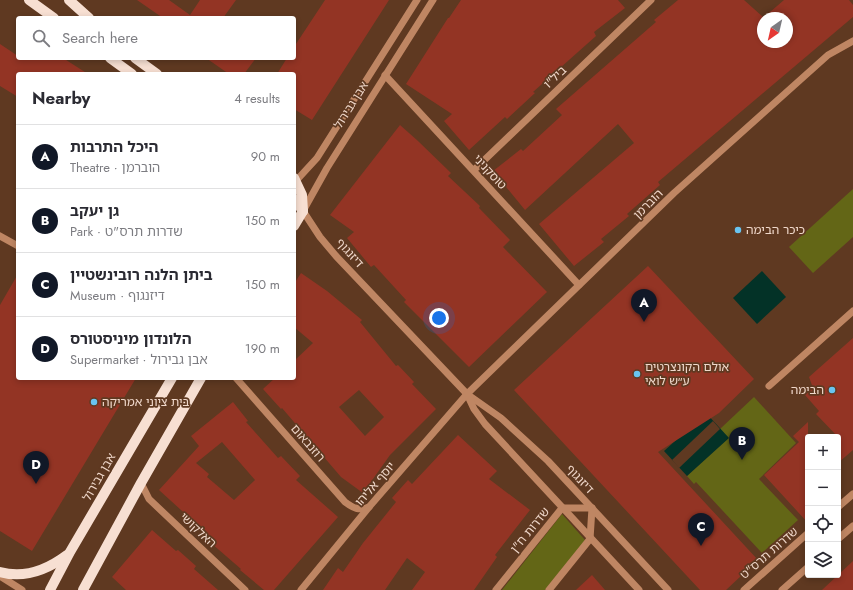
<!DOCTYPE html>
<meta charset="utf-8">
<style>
:root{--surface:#fff;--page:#f2f2f3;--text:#2b2b33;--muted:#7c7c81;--line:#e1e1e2;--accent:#111827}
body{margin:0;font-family:Jost,"Noto Sans Hebrew",sans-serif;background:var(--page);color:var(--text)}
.controls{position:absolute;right:12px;bottom:12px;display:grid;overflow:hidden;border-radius:4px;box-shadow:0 2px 6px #0003}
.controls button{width:36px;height:36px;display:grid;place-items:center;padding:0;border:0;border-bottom:1px solid var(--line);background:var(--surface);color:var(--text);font:20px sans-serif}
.compass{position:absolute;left:757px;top:12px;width:36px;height:36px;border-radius:50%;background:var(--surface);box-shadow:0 2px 6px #0003;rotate:214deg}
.you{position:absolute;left:439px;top:318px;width:14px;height:14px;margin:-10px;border:3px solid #fff;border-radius:50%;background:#1a73e8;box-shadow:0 0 0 6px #1a73e833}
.badge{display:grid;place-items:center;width:26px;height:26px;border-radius:50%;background:var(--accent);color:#fff;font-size:13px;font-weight:700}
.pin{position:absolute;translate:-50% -33px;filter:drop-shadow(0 1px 2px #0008)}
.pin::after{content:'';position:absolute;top:21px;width:14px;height:12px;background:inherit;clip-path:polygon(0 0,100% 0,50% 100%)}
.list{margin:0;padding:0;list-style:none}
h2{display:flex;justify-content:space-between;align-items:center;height:52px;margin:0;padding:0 16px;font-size:17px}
h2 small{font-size:13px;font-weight:400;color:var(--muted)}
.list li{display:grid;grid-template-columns:26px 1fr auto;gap:12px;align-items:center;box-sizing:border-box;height:64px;padding:0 16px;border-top:1px solid var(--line)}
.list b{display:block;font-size:15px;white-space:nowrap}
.list p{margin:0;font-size:13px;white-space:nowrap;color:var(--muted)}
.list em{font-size:13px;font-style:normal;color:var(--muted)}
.icon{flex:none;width:22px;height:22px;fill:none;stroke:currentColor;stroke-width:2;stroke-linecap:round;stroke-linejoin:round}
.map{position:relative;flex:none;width:853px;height:590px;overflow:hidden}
.search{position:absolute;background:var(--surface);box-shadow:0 2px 6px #0003;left:16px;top:16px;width:280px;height:44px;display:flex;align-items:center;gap:10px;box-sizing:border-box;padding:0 14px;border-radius:4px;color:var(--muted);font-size:15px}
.panel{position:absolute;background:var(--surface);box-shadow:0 2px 6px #0003;left:16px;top:72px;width:280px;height:308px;border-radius:4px}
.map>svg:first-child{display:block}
.green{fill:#636616}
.water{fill:#033227}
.pier{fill:#5f3921}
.building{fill:#933424;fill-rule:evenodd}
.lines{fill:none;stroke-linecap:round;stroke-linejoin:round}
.minor{stroke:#bf8663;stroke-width:7}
.major{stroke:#f7dfd2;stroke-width:10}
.poi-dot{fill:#69c4f0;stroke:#5f3921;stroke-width:1.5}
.labels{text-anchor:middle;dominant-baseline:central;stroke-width:3.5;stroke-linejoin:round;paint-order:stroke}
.street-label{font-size:12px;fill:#f0d8cb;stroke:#5f3921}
.poi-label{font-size:12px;fill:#f0d8cb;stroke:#5f3921;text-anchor:start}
</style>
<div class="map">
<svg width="853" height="590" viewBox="0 0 853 590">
<rect width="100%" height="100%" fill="#5f3921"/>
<g class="green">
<path d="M 853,189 L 853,237 L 813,273 L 789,247 Z"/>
<path d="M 754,397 L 796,443 L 759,479 L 798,520 L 762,553 L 696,482 L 694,484 L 687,476 L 728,438 L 720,429 Z"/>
<path d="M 562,514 L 585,540 L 545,590 L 502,590 Z"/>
</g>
<g class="water">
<path d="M 762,271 L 786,297 L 757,324 L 733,298 Z"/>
<path d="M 706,413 L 729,438 L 687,476 L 664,451 Z"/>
</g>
<path class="pier" d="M 713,421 L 720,429 L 679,468 L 672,460 Z"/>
<g class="building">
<path d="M 137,0 L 169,0 L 190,15 L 200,0 L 236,0 L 223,18 L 163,18 Z"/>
<path d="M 325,0 L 389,0 L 312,120 L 294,109 L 294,74 L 277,74 L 287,58 L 294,58 L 294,47 Z"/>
<path d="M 461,0 L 618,0 L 625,8 L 594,32 L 596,36 L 533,92 L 535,93 L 507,119 L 505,117 L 469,150 L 444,121 L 452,114 L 406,84 L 448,18 L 449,18 Z"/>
<path d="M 678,0 L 744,0 L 763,17 L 763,42 L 787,42 L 787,18 L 763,18 L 784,0 L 849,0 L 853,5 L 853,17 L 658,182 L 660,185 L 627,214 L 629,216 L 601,239 L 604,242 L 574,266 L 539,224 L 634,143 L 618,124 L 525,210 L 493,171 L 521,149 L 523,151 L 562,115 L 556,109 L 656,22 L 654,20 Z"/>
<path d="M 0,44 L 18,56 L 18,58 L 63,58 L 88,74 L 18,74 L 18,97 L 0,86 Z"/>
<path d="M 206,58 L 256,58 L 244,74 L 229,74 Z"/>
<path d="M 400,125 L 418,141 L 451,173 L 448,176 L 480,206 L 479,208 L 510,240 L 503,247 L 547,292 L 469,367 L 404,302 L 406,300 L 374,265 L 371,267 L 347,238 L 354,232 L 330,215 Z"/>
<path d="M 648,266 L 754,379 L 719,413 L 658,452 L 758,560 L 726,590 L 700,590 L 514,390 Z"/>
<path d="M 301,273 L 327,291 L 362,320 L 360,322 L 396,366 L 398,365 L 414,382 L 412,384 L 436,409 L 390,455 L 363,493 L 341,477 L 282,408 L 281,409 L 263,389 L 275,378 L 294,378 L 294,361 L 313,343 L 294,327 L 294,284 ZM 359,390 L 384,417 L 365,436 L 339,407 Z"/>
<path d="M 18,274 L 18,378 L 136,378 L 32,551 L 0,531 L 0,305 Z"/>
<path d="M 853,338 L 853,450 L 838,463 L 838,437 L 816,414 L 819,411 L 805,395 L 813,388 L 809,377 Z"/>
<path d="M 233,402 L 248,421 L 246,422 L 278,458 L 281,456 L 300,476 L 296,480 L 338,517 L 274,590 L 264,590 L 240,570 L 241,569 L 211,543 L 214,540 L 159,490 L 199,446 L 191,436 ZM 222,442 L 255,480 L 234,500 L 207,477 L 209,474 L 196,463 Z"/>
<path d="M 808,422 L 808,523 L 764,475 L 799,442 L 793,436 Z"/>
<path d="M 458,435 L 497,471 L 489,479 L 530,510 L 495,555 L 497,557 L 474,590 L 412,590 L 425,572 L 407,558 L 385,590 L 323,590 L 338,568 L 343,572 L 363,543 L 396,502 L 392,498 L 408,480 L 412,484 Z"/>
<path d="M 152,530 L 176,551 L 178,550 L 196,566 L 194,569 L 218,590 L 126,590 L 112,577 Z"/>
<path d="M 853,561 L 853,590 L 822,590 L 838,575 Z"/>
<path d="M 592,575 L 605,590 L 576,590 Z"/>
</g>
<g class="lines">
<g class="minor">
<path d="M 433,0 L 327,168 L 303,211 L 320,237 L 336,256 L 467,394 L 501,418 L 548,461 L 668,590"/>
<path d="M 385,75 L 579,285"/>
<path d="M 474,170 L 651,0"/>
<path d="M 294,183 L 317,158 L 417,0"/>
<path d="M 0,236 L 18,246"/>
<path d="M 236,378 L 345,502 C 353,508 359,511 369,507"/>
<path d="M 769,386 L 853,311"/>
<path d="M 467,394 L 474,409 L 485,424 L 639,590"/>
<path d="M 141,483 L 149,499 L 245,590"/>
<path d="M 838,507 L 853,494"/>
<path d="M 838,539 L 853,526"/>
<path d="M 0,576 L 22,590"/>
<path d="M 301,590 L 369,507 L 467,394 L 674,193 L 828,55 L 853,41"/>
<path d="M 496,590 L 562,508 L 592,508"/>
<path d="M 549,590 L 590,539 L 592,508"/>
<path d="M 744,590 L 808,533"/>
<path d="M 782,590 L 808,567"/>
</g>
<g class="major">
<path d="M 29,0 L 54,18"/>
<path d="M 69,0 L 89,18"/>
<path d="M 110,58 L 132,74"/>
<path d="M 135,58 L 157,74"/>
<path d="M 294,178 L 302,195 L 303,211"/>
<path d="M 294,199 L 303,211"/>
<path d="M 294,226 L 303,211"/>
<path d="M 0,572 C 25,579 47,570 67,555"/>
<path d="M 50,590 L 70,552 L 172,378"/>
<path d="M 83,590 L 141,483 L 201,378"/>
</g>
</g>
<g class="poi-dot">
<circle cx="738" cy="230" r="4"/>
<circle cx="637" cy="374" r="4"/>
<circle cx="832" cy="390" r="4"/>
<circle cx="94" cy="402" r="4"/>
</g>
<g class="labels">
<g class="street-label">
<text transform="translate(555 77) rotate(-44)">ביל"ו</text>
<text transform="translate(351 105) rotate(-58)">אבן גבירול</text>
<text transform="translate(490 172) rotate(47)">טוסקניני</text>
<text transform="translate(648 204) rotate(-45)">הוברמן</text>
<text transform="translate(350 253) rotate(48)">דיזנגוף</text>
<text transform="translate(308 443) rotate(49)">רוזנבאום</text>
<text transform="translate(99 477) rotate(-60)">אבן גבירול</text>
<text transform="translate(580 479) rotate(47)">דיזנגוף</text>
<text transform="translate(375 484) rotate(-49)">יוסף אליהו</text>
<text transform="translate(198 530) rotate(43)">האלקושי</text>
<text transform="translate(530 530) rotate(-51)">שדרות ח"ן</text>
<text transform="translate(769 553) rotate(-41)">שדרות תרס"ט</text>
</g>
<g class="poi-label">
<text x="746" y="230">כיכר הבימה</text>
<text x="645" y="367">אולם הקונצרטים<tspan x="645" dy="14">ע״ש לואי</tspan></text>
<text x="824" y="390" text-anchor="end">הבימה</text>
<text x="102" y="402">בית ציוני אמריקה</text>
</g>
</g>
</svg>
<div class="controls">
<button>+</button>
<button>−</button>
<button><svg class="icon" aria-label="locate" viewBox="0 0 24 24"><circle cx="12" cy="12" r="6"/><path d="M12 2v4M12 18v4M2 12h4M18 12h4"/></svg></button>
<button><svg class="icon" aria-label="layers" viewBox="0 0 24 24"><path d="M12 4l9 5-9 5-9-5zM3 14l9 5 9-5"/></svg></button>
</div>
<svg class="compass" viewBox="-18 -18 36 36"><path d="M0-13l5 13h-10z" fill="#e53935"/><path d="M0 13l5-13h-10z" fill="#7c7c81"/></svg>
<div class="you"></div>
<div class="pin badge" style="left:644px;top:322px">A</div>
<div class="pin badge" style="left:742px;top:460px">B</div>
<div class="pin badge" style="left:701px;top:546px">C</div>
<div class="pin badge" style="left:36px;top:484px">D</div>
<div class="search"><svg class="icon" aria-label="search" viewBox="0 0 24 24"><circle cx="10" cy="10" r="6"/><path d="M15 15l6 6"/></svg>Search here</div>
<section class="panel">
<h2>Nearby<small>4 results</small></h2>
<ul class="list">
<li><span class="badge">A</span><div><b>היכל התרבות</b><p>Theatre · הוברמן</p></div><em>90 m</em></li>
<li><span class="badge">B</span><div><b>גן יעקב</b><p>Park · שדרות תרס&quot;ט</p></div><em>150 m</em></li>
<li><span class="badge">C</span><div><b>ביתן הלנה רובינשטיין</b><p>Museum · דיזנגוף</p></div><em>150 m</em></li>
<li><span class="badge">D</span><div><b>הלונדון מיניסטורס</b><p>Supermarket · אבן גבירול</p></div><em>190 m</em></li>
</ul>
</section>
</div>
